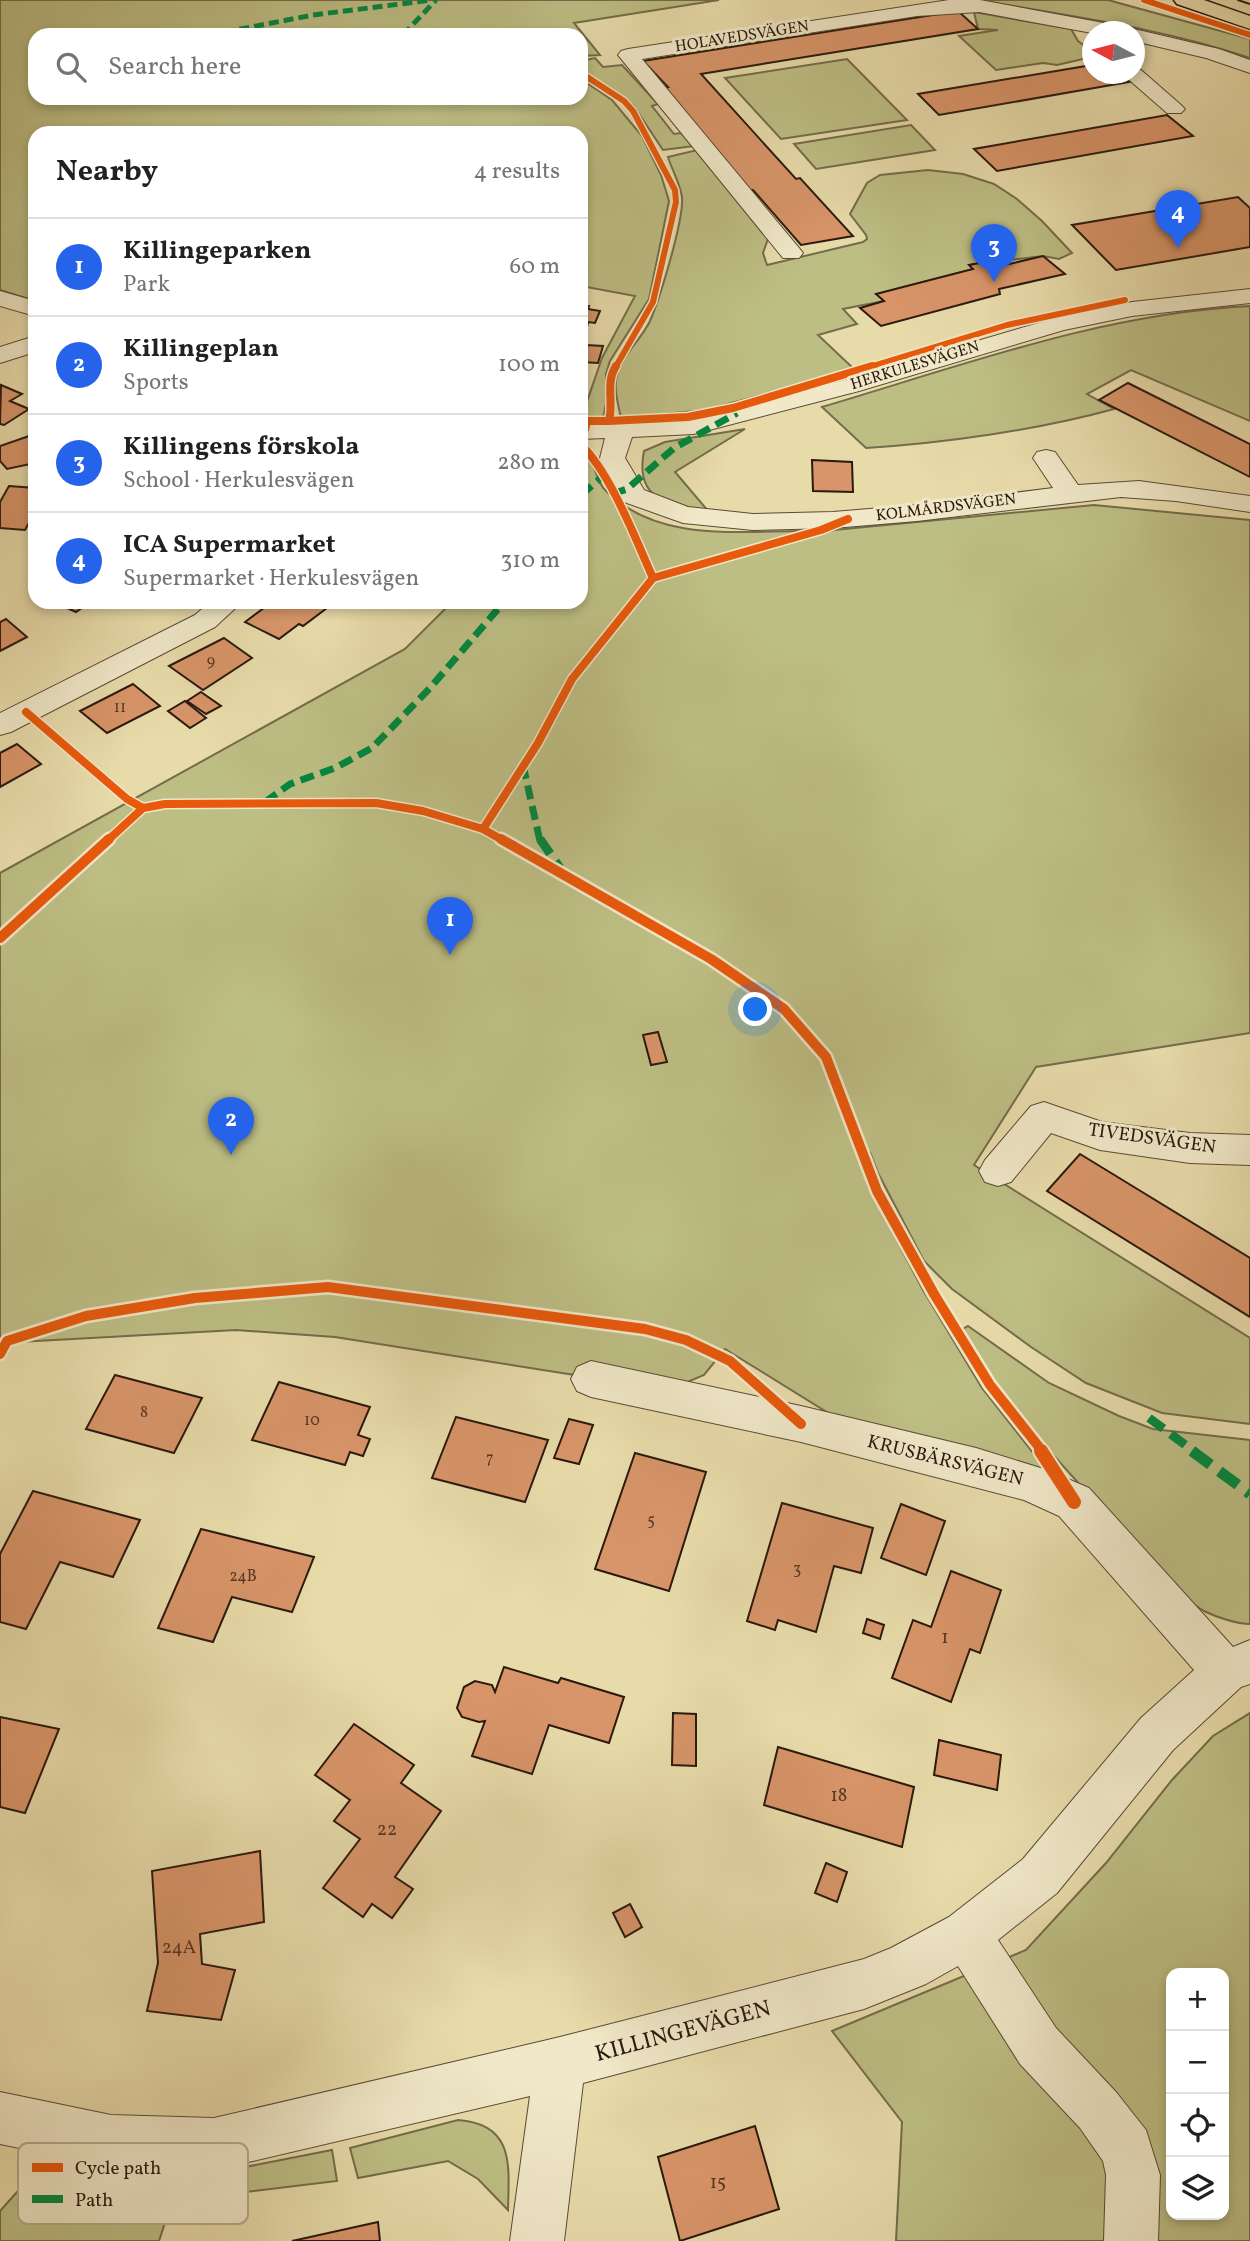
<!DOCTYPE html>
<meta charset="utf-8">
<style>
:root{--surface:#fff;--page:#f6f6f6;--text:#202124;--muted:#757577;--line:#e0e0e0;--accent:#2563eb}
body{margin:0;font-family:Vollkorn,serif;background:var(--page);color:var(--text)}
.controls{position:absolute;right:21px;bottom:21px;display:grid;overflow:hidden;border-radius:14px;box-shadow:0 4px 10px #0003}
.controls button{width:63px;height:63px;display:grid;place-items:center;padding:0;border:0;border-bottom:2px solid var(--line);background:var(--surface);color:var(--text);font:35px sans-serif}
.compass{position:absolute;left:1082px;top:21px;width:63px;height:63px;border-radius:50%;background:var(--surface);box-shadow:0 4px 10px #0003;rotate:277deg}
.you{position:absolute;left:756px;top:1010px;width:24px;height:24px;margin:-18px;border:5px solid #fff;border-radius:50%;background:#1a73e8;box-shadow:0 0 0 10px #1a73e833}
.badge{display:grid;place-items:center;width:46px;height:46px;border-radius:50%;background:var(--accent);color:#fff;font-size:23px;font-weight:700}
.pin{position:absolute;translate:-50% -58px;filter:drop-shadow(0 2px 4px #0008)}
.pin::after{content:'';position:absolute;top:37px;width:24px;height:21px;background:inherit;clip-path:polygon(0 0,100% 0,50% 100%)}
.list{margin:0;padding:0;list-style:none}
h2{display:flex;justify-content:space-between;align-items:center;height:91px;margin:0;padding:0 28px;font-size:30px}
h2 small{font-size:23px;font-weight:400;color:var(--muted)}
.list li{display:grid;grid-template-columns:46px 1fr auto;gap:21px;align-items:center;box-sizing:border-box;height:98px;padding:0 28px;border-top:2px solid var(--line)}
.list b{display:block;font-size:26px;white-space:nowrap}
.list p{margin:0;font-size:23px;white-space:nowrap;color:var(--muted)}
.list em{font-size:23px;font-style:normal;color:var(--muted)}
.icon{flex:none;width:38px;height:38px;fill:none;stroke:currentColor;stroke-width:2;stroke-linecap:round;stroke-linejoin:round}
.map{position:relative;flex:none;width:1250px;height:2241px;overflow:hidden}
.search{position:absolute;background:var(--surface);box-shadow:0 4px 10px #0003;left:28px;top:28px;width:560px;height:77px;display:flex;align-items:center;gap:18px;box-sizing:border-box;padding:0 24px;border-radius:21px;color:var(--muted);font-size:26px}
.panel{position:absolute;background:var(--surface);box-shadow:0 4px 10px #0003;left:28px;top:126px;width:560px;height:483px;border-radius:21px}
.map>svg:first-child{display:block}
.green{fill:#bdbe84;stroke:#746c4a;stroke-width:2;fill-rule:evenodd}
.building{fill:#d89569;stroke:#2a190f;stroke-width:2}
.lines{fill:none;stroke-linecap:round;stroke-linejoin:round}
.minor-casing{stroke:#5a4a36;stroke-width:2}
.major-casing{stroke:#2a190f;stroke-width:3}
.minor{fill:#f0e8c8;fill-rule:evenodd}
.major{fill:#e8dbaa;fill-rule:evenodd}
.tram{stroke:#2a190f;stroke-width:2}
.quiet-far3{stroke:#00873e;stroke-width:5;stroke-dasharray:10 5;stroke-linecap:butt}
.quiet-far2{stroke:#00873e;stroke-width:7;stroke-dasharray:14 7;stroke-linecap:butt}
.quiet-far1{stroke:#00873e;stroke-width:9;stroke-dasharray:18 9;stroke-linecap:butt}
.quiet{stroke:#00873e;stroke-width:11;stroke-dasharray:23 11;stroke-linecap:butt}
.cycleway-far3-casing{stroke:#f0e8c8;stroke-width:9}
.cycleway-far2-casing{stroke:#f0e8c8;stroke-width:11}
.cycleway-far1-casing{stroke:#f0e8c8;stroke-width:15}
.cycleway-casing{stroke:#f0e8c8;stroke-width:18}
.cycleway-far3{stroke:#e8590c;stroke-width:6}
.cycleway-far2{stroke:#e8590c;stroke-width:8}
.cycleway-far1{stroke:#e8590c;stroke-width:10}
.cycleway{stroke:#e8590c;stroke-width:14}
.labels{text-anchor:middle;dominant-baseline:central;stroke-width:6;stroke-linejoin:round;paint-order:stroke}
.far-street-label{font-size:16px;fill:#2a190f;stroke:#f0e8c8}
.number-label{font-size:16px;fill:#563826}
.street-label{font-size:19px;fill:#2a190f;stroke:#f0e8c8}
.near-number-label{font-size:19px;fill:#563826}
.near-street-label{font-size:23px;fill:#2a190f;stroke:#f0e8c8}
.key{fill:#f0e8c8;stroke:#b5aa90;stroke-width:2}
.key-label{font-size:19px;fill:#2a190f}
</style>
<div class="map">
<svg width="1250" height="2241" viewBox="0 0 1250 2241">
<rect width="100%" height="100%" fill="#e8dbaa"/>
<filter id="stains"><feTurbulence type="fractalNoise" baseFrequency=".00286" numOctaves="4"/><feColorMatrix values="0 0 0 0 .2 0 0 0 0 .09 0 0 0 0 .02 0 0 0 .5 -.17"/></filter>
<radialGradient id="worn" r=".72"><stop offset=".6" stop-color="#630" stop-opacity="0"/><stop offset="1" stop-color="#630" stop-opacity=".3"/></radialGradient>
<g class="green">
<path d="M 0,0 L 719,0 L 574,23 L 600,55 L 581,56 L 581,35 L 35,35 L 35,98 L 581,98 L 581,79 L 612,100 L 642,136 L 661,175 L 669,201 L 649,299 L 610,361 L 606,374 L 607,399 L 603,418 L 581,419 L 602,358 L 635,296 L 581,286 L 581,133 L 35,133 L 35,301 L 0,290 Z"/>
<path d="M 978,0 L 1108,0 L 1250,39 L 1250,58 C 1162,28 1069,16 978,0 Z"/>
<path d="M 974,12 L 1071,29 L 1078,41 L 1092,51 L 1092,57 L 1057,65 L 1043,63 L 996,70 L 959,36 L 998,30 L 978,29 Z"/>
<path d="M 595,58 L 603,67 L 622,65 L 658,104 L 652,106 L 674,134 L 681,133 L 694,146 L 663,150 L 633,105 L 581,70 L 581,61 Z"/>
<path d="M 847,59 L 907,120 L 781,139 L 725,78 Z"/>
<path d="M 911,125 L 935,150 L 816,169 L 794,144 Z"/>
<path d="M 697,150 L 769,236 L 763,253 L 767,265 L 863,242 L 867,239 L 866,235 L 850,214 L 867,183 L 880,175 L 928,170 L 963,174 L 994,184 L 1017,199 L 1042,221 L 1072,253 L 1059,259 L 1043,256 L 970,265 L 973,269 L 877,294 L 884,301 L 843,309 L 857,324 L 818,335 L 854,369 L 706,410 L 621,418 C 619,407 614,392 616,381 C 619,357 640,342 650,321 C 660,298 684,220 682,197 C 680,183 672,170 668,157 Z"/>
<path d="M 1250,306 L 1250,421 L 1131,370 L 1087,394 L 1114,409 C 1038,430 944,443 866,448 L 822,407 C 961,366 1103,313 1250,306 Z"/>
<path d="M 745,429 L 675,472 L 709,512 C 670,503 634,502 644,451 L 665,442 Z"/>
<path d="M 581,447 C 596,458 593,479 607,492 C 659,542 736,531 802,531 L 811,534 L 834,530 L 1094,505 L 1250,520 L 1250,1033 L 1036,1067 L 974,1165 L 1250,1338 L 1250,1424 L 1162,1413 L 1086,1383 L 1031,1347 L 952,1289 L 924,1261 L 878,1173 L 870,1152 L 872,1165 L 868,1186 L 923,1290 L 982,1388 L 1049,1473 L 838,1419 L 725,1349 L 704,1375 L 678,1386 L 581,1376 L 335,1337 L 236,1330 L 0,1343 L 0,873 L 405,649 L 452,602 L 581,602 Z"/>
<path d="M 968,1326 L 1049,1383 L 1119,1416 L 1153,1429 L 1250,1440 L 1250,1624 C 1237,1624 1216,1617 1204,1611 C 1174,1594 1151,1562 1128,1537 C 1069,1472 1003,1407 963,1329 Z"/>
<path d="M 1250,1713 L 1250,2241 L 896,2241 L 902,2122 L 832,2031 L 1026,1950 L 1106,1863 L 1172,1780 L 1213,1736 ZM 1171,1973 L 1224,1973 L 1224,2215 L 1171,2215 Z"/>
<path d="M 458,2120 C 515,2124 509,2166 508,2210 L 478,2179 L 448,2161 L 358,2178 L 350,2148 Z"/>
<path d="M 332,2150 L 337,2181 L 172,2201 L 159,2241 L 0,2241 L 0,2211 L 33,2174 L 95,2183 L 194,2177 Z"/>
</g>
<g class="building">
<path d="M 958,11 L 978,29 L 701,74 L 796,179 L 800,178 L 853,236 L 801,245 L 753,190 L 749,190 L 661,88 L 668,87 L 643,61 Z"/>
<path d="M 1092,65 L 1092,74 L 1118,74 L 1129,82 L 939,115 L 918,94 Z"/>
<path d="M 1167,115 L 1193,136 L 997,171 L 974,149 Z"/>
<path d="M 1238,197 L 1250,208 L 1250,247 L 1116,270 L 1072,225 Z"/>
<path d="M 1043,256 L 1065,274 L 999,289 L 1000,294 L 881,326 L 860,308 L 884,301 L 876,294 L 973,269 L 969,265 L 996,260 L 1005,265 Z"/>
<path d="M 581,305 L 589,306 L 588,309 L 600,311 L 595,323 L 588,322 L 587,327 L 581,327 Z"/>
<path d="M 586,345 L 603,346 L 598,363 L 581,362 Z"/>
<path d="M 1128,383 L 1250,444 L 1250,477 L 1099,400 Z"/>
<path d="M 1,385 L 22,394 L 10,401 L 29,409 L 4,425 L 0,424 Z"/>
<path d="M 35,434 L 35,463 L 7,469 L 0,461 L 0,446 Z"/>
<path d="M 812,460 L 852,462 L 853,492 L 813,491 Z"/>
<path d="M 9,486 L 35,488 L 35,512 L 25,530 L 0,528 L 0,502 Z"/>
<path d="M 54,602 L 90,602 L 76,612 Z"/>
<path d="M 272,602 L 314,602 L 327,608 L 303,626 L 299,624 L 279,639 L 245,622 Z"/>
<path d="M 6,619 L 27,637 L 0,651 L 0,622 Z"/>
<path d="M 224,638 L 252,658 L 203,690 L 169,666 Z"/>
<path d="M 133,684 L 160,706 L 107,733 L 80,711 Z"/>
<path d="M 201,692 L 221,706 L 206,714 L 187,701 Z"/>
<path d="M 185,701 L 206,718 L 190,728 L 168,711 Z"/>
<path d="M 17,744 L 41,764 L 0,787 L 0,753 Z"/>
<path d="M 658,1032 L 667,1062 L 651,1065 L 643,1035 Z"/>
<path d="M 1080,1154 L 1250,1258 L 1250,1317 L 1047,1191 Z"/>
<path d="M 115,1375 L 202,1398 L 174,1453 L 86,1429 Z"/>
<path d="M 279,1382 L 370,1407 L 358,1435 L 370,1439 L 363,1456 L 350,1452 L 345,1465 L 252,1440 Z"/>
<path d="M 456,1417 L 548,1440 L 525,1502 L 432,1478 Z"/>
<path d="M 569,1419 L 593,1425 L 579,1464 L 554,1458 Z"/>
<path d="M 635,1453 L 706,1472 L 669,1591 L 595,1569 Z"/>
<path d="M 33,1491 L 140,1520 L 113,1577 L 60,1562 L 26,1629 L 0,1622 L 0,1554 Z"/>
<path d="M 782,1503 L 873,1528 L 861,1573 L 834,1566 L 816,1632 L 778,1620 L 775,1630 L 747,1621 Z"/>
<path d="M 901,1504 L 945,1521 L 926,1575 L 881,1558 Z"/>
<path d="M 201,1529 L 314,1557 L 292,1612 L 232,1597 L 213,1642 L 158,1628 Z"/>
<path d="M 951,1571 L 1001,1590 L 980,1653 L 970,1649 L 951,1702 L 892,1678 L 913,1620 L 931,1627 Z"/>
<path d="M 867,1619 L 884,1625 L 880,1639 L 863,1633 Z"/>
<path d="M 504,1667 L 558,1683 L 561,1678 L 624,1697 L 609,1743 L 549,1725 L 532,1774 L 472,1756 L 485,1721 L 479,1722 L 462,1717 L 457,1708 L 464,1687 L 475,1681 L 492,1685 L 495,1692 Z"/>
<path d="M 673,1713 L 696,1714 L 696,1766 L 672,1765 Z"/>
<path d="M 0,1717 L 59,1729 L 25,1813 L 0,1807 Z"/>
<path d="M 354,1724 L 414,1765 L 401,1783 L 441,1811 L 395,1877 L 413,1889 L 392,1918 L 372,1904 L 363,1917 L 323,1888 L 360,1839 L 334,1821 L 350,1800 L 315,1775 Z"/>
<path d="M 939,1740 L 1001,1755 L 997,1790 L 934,1775 Z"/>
<path d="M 778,1747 L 914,1787 L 902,1847 L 764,1805 Z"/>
<path d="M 260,1851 L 264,1922 L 200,1934 L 202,1964 L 235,1970 L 221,2020 L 147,2011 L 158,1963 L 152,1871 Z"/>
<path d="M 826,1863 L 847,1872 L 837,1902 L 815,1893 Z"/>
<path d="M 630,1904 L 642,1927 L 625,1937 L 613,1913 Z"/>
<path d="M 755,2126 L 779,2209 L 680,2241 L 658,2157 Z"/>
<path d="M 378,2222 L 380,2241 L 292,2241 Z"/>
</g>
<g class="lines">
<defs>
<g id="minor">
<path d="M 949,0 L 980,0 L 1120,26 L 1129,30 L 1134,29 L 1219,49 L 1250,60 L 1250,73 L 1206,58 L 1134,41 L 1134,32 L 1092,33 L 979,12 L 917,16 L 642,59 L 799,248 L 803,253 L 799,258 L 783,258 L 618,55 L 621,51 L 628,49 Z"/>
<path d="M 1134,68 L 1141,70 L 1181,105 L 1185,109 L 1181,113 L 1167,113 L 1127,78 L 1124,74 L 1134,74 Z"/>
<path d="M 1250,289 L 1250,303 L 1132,316 L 1064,330 L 859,391 L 694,434 L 632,437 L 625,458 L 644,490 L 688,507 L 753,514 L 833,512 L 917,505 L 1053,488 L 1033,458 L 1037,452 L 1046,450 L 1055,452 L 1078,485 L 1139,481 L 1250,496 L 1250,512 L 1176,501 L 1121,497 L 917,521 L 833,528 L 753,530 L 683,523 L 624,502 L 599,462 L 605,438 L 581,439 L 581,423 L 694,418 L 841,381 L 1059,317 L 1132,302 Z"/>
<path d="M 0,291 L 35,301 L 35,316 L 0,306 Z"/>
<path d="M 35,336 L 35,352 L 0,363 L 0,347 Z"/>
<path d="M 210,602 L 242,602 L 215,627 L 11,732 L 0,735 L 0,713 L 195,615 Z"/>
<path d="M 1044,1102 L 1102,1122 L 1190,1133 L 1250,1135 L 1250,1165 L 1190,1163 L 1100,1150 L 1051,1133 L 1011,1182 L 998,1186 L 985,1182 L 979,1171 L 985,1160 L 1031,1106 Z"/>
<path d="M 591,1361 L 801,1406 L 976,1448 L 1047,1470 L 1089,1488 L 1233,1647 L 1250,1640 L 1250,1684 L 1241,1687 L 1173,1750 L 1057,1893 L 998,1940 L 1056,2028 L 1116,2092 L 1146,2130 L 1160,2175 L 1158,2241 L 1104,2241 L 1106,2175 L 1103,2161 L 1080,2128 L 1020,2064 L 958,1966 L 926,1984 L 864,2009 L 583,2083 L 564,2241 L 510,2241 L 530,2096 L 214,2170 L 111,2167 L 0,2144 L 0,2092 L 111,2115 L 214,2118 L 560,2037 L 864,1959 L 891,1948 L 949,1917 L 1023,1859 L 1141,1718 L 1194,1670 L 1059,1516 L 1024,1500 L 801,1442 L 591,1397 L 577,1391 L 571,1379 L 577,1367 Z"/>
</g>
<path id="major" d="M 1174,0 L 1204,0 L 1250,16 L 1250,29 L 1177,4 Z"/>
</defs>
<use href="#minor" class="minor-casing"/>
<use href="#major" class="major-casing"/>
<use href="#minor" class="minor"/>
<use href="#major" class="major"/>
<path class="tram" d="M 1238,0 L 1250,4"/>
<g class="quiet-far3">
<path d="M 210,35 L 313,15 L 432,0"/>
<path d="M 403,35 L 436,0"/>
</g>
<g class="quiet-far2">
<path d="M 612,494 L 627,489 L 674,448 L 737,413"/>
<path d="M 581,495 L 603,476"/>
<path d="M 523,765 L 540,841"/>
<path d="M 265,802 L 290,784 L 335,768 L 372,748 L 430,688 L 504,602"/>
</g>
<g class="quiet-far1">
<path d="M 540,839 L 560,868"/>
<path d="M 1149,1418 L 1195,1452"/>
</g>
<path class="quiet" d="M 1192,1451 L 1250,1494"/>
<defs>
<g id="cycleway-far3">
<path d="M 1144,0 L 1250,35"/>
<path d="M 581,73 L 624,101 L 633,111 L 675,190 L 676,202 L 653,302 L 615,368"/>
<path d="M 866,368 L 1007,325 L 1125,300"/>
</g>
<g id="cycleway-far2">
<path d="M 616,366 C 605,383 614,402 609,421 L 688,417 L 733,408 L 872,366"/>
<path d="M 653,578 L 821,530 L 848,519"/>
<path d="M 26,712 L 127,799 L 143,808"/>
<path d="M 107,841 L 143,808 L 165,804 L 376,803 L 423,811 L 483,829"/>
<path d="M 504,841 L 483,829 L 538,743 L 572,679 L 653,578 C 636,540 610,472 581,445 L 587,421 L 609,421"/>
</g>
<g id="cycleway-far1">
<path d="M 501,839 L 711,959 L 784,1009 L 826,1057 L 877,1191 L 934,1294 L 990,1385 L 1043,1452"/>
<path d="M 0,938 L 109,839"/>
<path d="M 0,1354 L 7,1341 L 86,1316 L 195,1298 L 328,1287 L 645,1329 L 686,1340 L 730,1361 L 801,1424"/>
</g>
<path id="cycleway" d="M 1041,1451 L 1074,1502"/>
</defs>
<use href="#cycleway-far3" class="cycleway-far3-casing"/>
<use href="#cycleway-far2" class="cycleway-far2-casing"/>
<use href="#cycleway-far1" class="cycleway-far1-casing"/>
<use href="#cycleway" class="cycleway-casing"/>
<use href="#cycleway-far3" class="cycleway-far3"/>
<use href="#cycleway-far2" class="cycleway-far2"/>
<use href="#cycleway-far1" class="cycleway-far1"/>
<use href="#cycleway" class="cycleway"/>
</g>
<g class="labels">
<g class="far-street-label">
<text transform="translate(742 37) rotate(-9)">HOLAVEDSVÄGEN</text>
<text transform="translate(915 366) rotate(-17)">HERKULESVÄGEN</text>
<text transform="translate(946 508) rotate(-7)">KOLMÅRDSVÄGEN</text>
</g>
<g class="number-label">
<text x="211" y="662">9</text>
<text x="120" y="708">11</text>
<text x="144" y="1413">8</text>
<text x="312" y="1421">10</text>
<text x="490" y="1459">7</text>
<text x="651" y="1521">5</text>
<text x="797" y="1570">3</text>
<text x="243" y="1577">24B</text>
</g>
<g class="street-label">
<text transform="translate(1152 1139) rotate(8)">TIVEDSVÄGEN</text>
<text transform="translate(945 1461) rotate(14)">KRUSBÄRSVÄGEN</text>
</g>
<g class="near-number-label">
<text x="945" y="1638">1</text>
<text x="839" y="1796">18</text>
<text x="387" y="1830">22</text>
<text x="179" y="1948">24A</text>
<text x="718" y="2183">15</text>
</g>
<g class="near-street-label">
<text transform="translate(683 2032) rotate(-15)">KILLINGEVÄGEN</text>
</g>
</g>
<rect x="18" y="2143" width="230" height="81" rx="10" class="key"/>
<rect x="32" y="2163" width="31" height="9" fill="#e8590c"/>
<rect x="32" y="2195" width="31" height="8" fill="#00873e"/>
<g class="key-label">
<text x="75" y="2174">Cycle path</text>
<text x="75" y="2206">Path</text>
</g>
<rect width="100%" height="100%" filter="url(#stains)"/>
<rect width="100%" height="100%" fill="url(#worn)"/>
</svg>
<div class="controls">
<button>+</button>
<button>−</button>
<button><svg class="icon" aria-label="locate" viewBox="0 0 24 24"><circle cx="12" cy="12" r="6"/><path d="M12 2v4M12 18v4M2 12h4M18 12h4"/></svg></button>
<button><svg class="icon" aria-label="layers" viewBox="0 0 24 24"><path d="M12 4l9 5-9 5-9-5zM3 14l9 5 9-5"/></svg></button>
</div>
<svg class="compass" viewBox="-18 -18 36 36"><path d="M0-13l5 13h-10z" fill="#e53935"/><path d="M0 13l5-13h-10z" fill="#757577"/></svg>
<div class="you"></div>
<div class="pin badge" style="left:450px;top:955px">1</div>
<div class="pin badge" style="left:231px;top:1155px">2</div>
<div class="pin badge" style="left:994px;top:282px">3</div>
<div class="pin badge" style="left:1178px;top:248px">4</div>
<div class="search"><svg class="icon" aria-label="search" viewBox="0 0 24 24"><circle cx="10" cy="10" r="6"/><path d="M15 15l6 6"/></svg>Search here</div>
<section class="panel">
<h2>Nearby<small>4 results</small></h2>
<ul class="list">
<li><span class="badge">1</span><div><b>Killingeparken</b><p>Park</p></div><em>60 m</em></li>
<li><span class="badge">2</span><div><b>Killingeplan</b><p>Sports</p></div><em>100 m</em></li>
<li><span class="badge">3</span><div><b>Killingens förskola</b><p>School · Herkulesvägen</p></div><em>280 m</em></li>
<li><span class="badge">4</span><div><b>ICA Supermarket</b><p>Supermarket · Herkulesvägen</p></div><em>310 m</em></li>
</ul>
</section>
</div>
